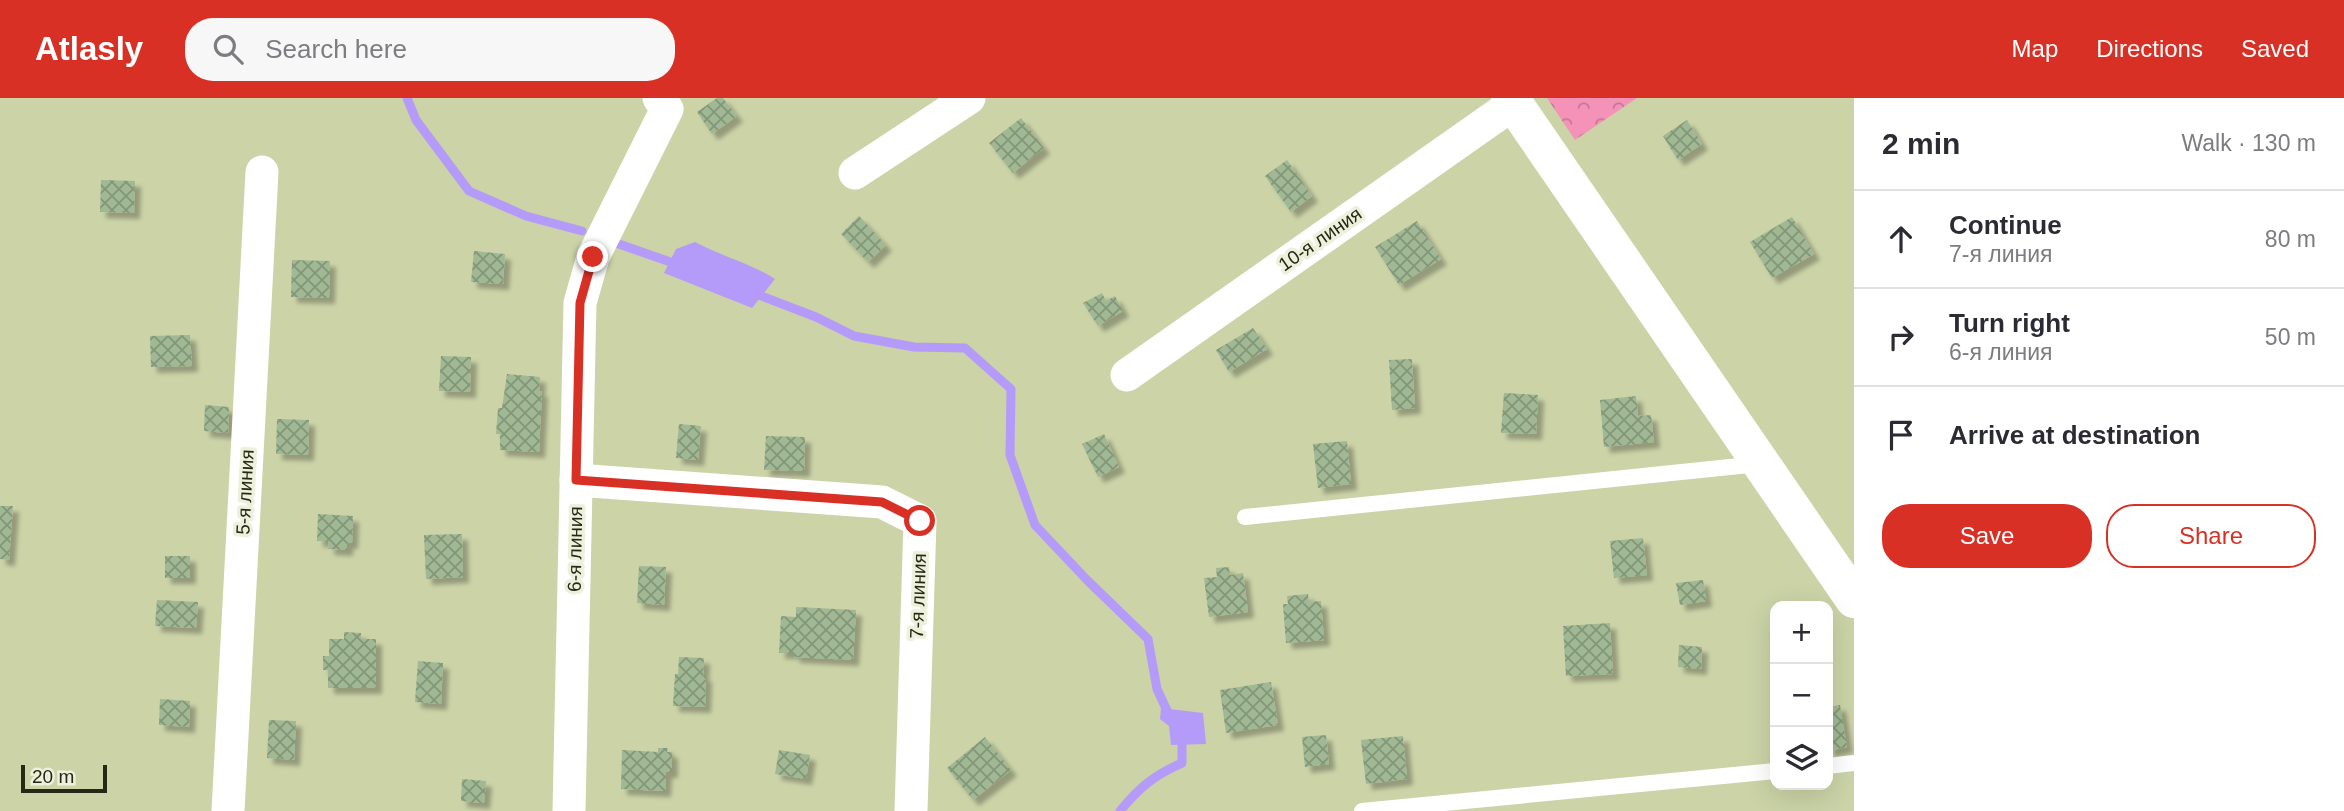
<!DOCTYPE html>
<meta charset="utf-8">
<style>
:root{--surface:#fff;--page:#f7f7f7;--text:#2b2b33;--muted:#7c7c81;--line:#e1e1e2;--accent:#d93025}
body{margin:0;font-family:Arial,sans-serif;background:var(--page);color:var(--text)}
.controls{position:absolute;right:21px;bottom:21px;display:grid;overflow:hidden;border-radius:14px;box-shadow:0 7px 28px #0002}
.controls button{width:63px;height:63px;display:grid;place-items:center;padding:0;border:0;border-bottom:2px solid var(--line);background:var(--surface);color:var(--text);font:35px sans-serif}
.scale{position:absolute;left:21px;bottom:18px;width:86px;box-sizing:border-box;padding-left:7px;border:4px solid #262817;border-top:0;font-size:19px;line-height:24px;white-space:nowrap;color:#262817;-webkit-text-stroke:5px #edf1db;paint-order:stroke}
.stop{position:absolute;width:21px;height:21px;margin:-16px;border:5px solid #d93025;border-radius:50%;background:#fff}
.stop.end{background:#d93025;border-color:#fff;box-shadow:0 2px 7px #0008}
.list{margin:0;padding:0;list-style:none}
h2{display:flex;justify-content:space-between;align-items:center;height:91px;margin:0;padding:0 28px;font-size:30px}
h2 small{font-size:23px;font-weight:400;color:var(--muted)}
.list li{display:grid;grid-template-columns:46px 1fr auto;gap:21px;align-items:center;box-sizing:border-box;height:98px;padding:0 28px;border-top:2px solid var(--line)}
.list b{display:block;font-size:26px;white-space:nowrap}
.list p{margin:0;font-size:23px;white-space:nowrap;color:var(--muted)}
.list em{font-size:23px;font-style:normal;color:var(--muted)}
.actions{display:flex;gap:14px;padding:21px 28px}
.actions a{flex:1;padding:16px 0;border:2px solid var(--accent);border-radius:28px;text-align:center;font-size:24px;color:var(--accent)}
.actions .main{background:var(--accent);color:#fff}
.icon{flex:none;width:38px;height:38px;fill:none;stroke:currentColor;stroke-width:2;stroke-linecap:round;stroke-linejoin:round}
.map{position:relative;flex:none;width:1854px;height:713px;overflow:hidden}
header{display:flex;align-items:center;gap:42px;box-sizing:border-box;height:98px;padding:0 35px;background:var(--accent);color:#fff}
header strong{font-size:33px}
nav{display:flex;gap:38px;margin-inline-start:auto;font-size:24px}
.search{width:490px;height:63px;background:var(--page);display:flex;align-items:center;gap:18px;box-sizing:border-box;padding:0 24px;border-radius:28px;color:var(--muted);font-size:26px}
main{display:flex}
aside{flex:1;background:var(--surface)}
.map>svg:first-child{display:block}
.forest{fill:url(#forest-crowns)}
.water{fill:#b59bf9}
.lines{fill:none;stroke-linecap:round;stroke-linejoin:round}
.stream{stroke:#b59bf9;stroke-width:9}
.building{fill:url(#building-cross-hatch);filter:url(#shadow)}
.lane{stroke:#fff;stroke-width:16}
.street{stroke:#fff;stroke-width:33}
.secondary{stroke:#fff;stroke-width:38}
.route{stroke:#d93025;stroke-width:9}
.labels{text-anchor:middle;dominant-baseline:central;stroke-width:7;stroke-linejoin:round;paint-order:stroke}
.street-label{font-size:19px;fill:#262817;stroke:#edf1db}
</style>
<header>
<strong>Atlasly</strong>
<div class="search"><svg class="icon" aria-label="search" viewBox="0 0 24 24"><circle cx="10" cy="10" r="6"/><path d="M15 15l6 6"/></svg>Search here</div>
<nav><a>Map</a><a>Directions</a><a>Saved</a></nav>
</header>
<main>
<div class="map">
<svg width="1854" height="713" viewBox="0 0 1854 713">
<defs>
<pattern id="forest-crowns" width="20" height="18" patternUnits="userSpaceOnUse" patternTransform="scale(1.75)"><rect width="20" height="18" fill="#f492b8"/><path d="M2 6a3 3 0 1 1 6 0M12 15a3 3 0 1 1 6 0" fill="none" stroke="#c57795"/></pattern>
<pattern id="building-cross-hatch" width="8" height="8" patternUnits="userSpaceOnUse" patternTransform="scale(1.75)"><rect width="8" height="8" fill="#a0b994"/><path d="M0 0l8 8M0 8l8-8" fill="none" stroke="#829678"/></pattern>
<filter id="shadow"><feDropShadow dx="6" dy="6" stdDeviation="2" flood-color="#0004"/></filter>
</defs>
<rect width="100%" height="100%" fill="#cbd3a7"/>
<path class="forest" d="M 1547,0 L 1637,0 L 1575,42 Z"/>
<g class="water">
<path d="M 695,144 C 721,158 750,165 775,181 L 752,210 L 664,175 L 676,151 Z"/>
<path d="M 1161,610 L 1203,615 L 1206,646 L 1171,647 L 1169,628 L 1160,621 Z"/>
</g>
<g class="lines">
<g class="stream">
<path d="M 407,0 L 416,22 L 469,93 L 526,118 L 582,133"/>
<path d="M 616,145 L 679,167"/>
<path d="M 751,194 L 816,219 L 854,238 L 914,249 L 965,250 L 1011,291 L 1010,357 L 1035,427 L 1087,482 L 1148,541 L 1157,591 L 1170,619"/>
<path d="M 1120,713 C 1139,690 1154,677 1182,665 L 1182,646 L 1177,635"/>
</g>
</g>
<g class="building">
<path d="M 717,0 L 723,0 L 737,18 L 712,36 L 697,14 Z"/>
<path d="M 1021,20 L 1044,50 L 1013,75 L 989,45 Z"/>
<path d="M 1687,22 L 1702,46 L 1678,62 L 1663,38 Z"/>
<path d="M 1287,62 L 1312,98 L 1291,114 L 1265,78 Z"/>
<path d="M 101,82 L 135,83 L 134,115 L 100,114 Z"/>
<path d="M 859,118 L 886,147 L 868,164 L 841,136 Z"/>
<path d="M 1792,119 L 1814,156 L 1772,180 L 1750,144 Z"/>
<path d="M 1417,123 L 1441,161 L 1399,187 L 1375,149 Z"/>
<path d="M 474,153 L 505,156 L 503,186 L 471,184 Z"/>
<path d="M 292,162 L 330,163 L 329,200 L 291,199 Z"/>
<path d="M 1102,195 L 1106,203 L 1115,198 L 1123,213 L 1098,228 L 1083,205 Z"/>
<path d="M 1253,230 L 1267,251 L 1229,274 L 1216,252 Z"/>
<path d="M 190,237 L 192,268 L 151,269 L 150,238 Z"/>
<path d="M 441,258 L 471,259 L 470,294 L 439,293 Z"/>
<path d="M 1412,261 L 1415,310 L 1392,312 L 1389,262 Z"/>
<path d="M 507,276 L 540,279 L 539,293 L 542,293 L 539,354 L 500,352 L 500,336 L 496,336 L 498,310 L 502,310 Z"/>
<path d="M 1504,295 L 1538,297 L 1536,336 L 1501,335 Z"/>
<path d="M 1636,298 L 1638,318 L 1651,317 L 1654,344 L 1604,349 L 1600,302 Z"/>
<path d="M 205,307 L 229,309 L 228,335 L 204,333 Z"/>
<path d="M 277,321 L 309,322 L 308,357 L 276,356 Z"/>
<path d="M 679,326 L 701,328 L 698,362 L 676,360 Z"/>
<path d="M 1104,336 L 1119,369 L 1098,379 L 1082,346 Z"/>
<path d="M 766,338 L 805,339 L 804,373 L 764,372 Z"/>
<path d="M 1347,343 L 1351,386 L 1318,390 L 1313,346 Z"/>
<path d="M 0,408 L 13,408 L 9,462 L 0,461 Z"/>
<path d="M 318,416 L 353,418 L 352,445 L 347,445 L 347,452 L 328,451 L 329,443 L 317,443 Z"/>
<path d="M 462,436 L 463,479 L 426,481 L 424,437 Z"/>
<path d="M 1643,440 L 1647,477 L 1614,480 L 1610,443 Z"/>
<rect x="165" y="458" width="25" height="22"/>
<path d="M 639,468 L 666,469 L 664,507 L 637,505 Z"/>
<path d="M 1229,469 L 1230,477 L 1243,475 L 1248,514 L 1209,519 L 1204,480 L 1217,479 L 1216,470 Z"/>
<path d="M 1703,482 L 1706,503 L 1680,507 L 1676,485 Z"/>
<path d="M 1308,496 L 1309,504 L 1321,503 L 1324,542 L 1286,545 L 1283,506 L 1288,506 L 1287,498 Z"/>
<path d="M 157,502 L 198,504 L 196,530 L 155,528 Z"/>
<path d="M 796,509 L 856,512 L 853,562 L 794,559 L 794,555 L 779,555 L 781,518 L 796,519 Z"/>
<path d="M 1610,525 L 1613,576 L 1566,578 L 1563,528 Z"/>
<path d="M 344,534 L 361,535 L 361,541 L 376,541 L 376,590 L 328,590 L 328,572 L 323,572 L 323,558 L 329,558 L 329,541 L 344,541 Z"/>
<path d="M 1679,547 L 1702,549 L 1701,571 L 1678,569 Z"/>
<path d="M 679,559 L 704,560 L 703,578 L 706,578 L 705,609 L 673,608 L 675,576 L 678,576 Z"/>
<path d="M 418,563 L 443,565 L 441,606 L 415,604 Z"/>
<path d="M 1271,584 L 1278,627 L 1226,635 L 1220,592 Z"/>
<path d="M 160,601 L 190,603 L 189,629 L 159,627 Z"/>
<path d="M 1840,607 L 1847,649 L 1828,653 L 1828,609 Z"/>
<path d="M 269,622 L 296,623 L 294,662 L 267,660 Z"/>
<path d="M 1326,637 L 1329,666 L 1305,669 L 1302,639 Z"/>
<path d="M 1403,638 L 1407,681 L 1366,686 L 1361,642 Z"/>
<path d="M 985,639 L 1011,672 L 973,702 L 947,670 Z"/>
<path d="M 658,650 L 668,650 L 667,654 L 672,654 L 672,674 L 666,674 L 665,693 L 621,691 L 622,652 L 658,654 Z"/>
<path d="M 779,652 L 810,657 L 806,681 L 775,676 Z"/>
<path d="M 462,681 L 486,683 L 484,705 L 461,703 Z"/>
</g>
<g class="lines">
<g class="lane">
<path d="M 1245,419 L 1759,366"/>
<path d="M 1828,668 L 1854,665"/>
<path d="M 1362,713 L 1775,673"/>
</g>
<g class="street">
<path d="M 855,75 L 969,0"/>
<path d="M 1127,277 L 1513,6"/>
<path d="M 576,382 L 882,404 L 920,423 L 911,713"/>
<path d="M 228,713 L 262,74"/>
<path d="M 569,713 L 580,205 L 593,159 L 667,11 L 659,0"/>
</g>
<path class="secondary" d="M 1510,0 L 1854,501"/>
</g>
<g class="lines">
<path class="route" d="M 593,159 L 580,205 L 576,382 L 882,404 L 920,423"/>
</g>
<g class="labels">
<g class="street-label">
<text transform="translate(1320 141) rotate(-35)">10-я линия</text>
<text transform="translate(245 394) rotate(-87)">5-я линия</text>
<text transform="translate(575 451) rotate(-89)">6-я линия</text>
<text transform="translate(918 498) rotate(-88)">7-я линия</text>
</g>
</g>
</svg>
<div class="controls">
<button>+</button>
<button>−</button>
<button><svg class="icon" aria-label="layers" viewBox="0 0 24 24"><path d="M12 4l9 5-9 5-9-5zM3 14l9 5 9-5"/></svg></button>
</div>
<div class="scale">20 m</div>
<div class="stop" style="left:920px;top:423px"></div>
<div class="stop end" style="left:593px;top:159px"></div>
</div>
<aside>
<h2>2 min<small>Walk · 130 m</small></h2>
<ul class="list">
<li><svg class="icon" aria-label="ahead" viewBox="0 0 24 24"><path d="M12 20V5M6 11l6-6 6 6"/></svg><div><b>Continue</b><p>7-я линия</p></div><em>80 m</em></li>
<li><svg class="icon" aria-label="right" viewBox="0 0 24 24"><path d="M7 20v-9h11M14 6l5 5-5 5"/></svg><div><b>Turn right</b><p>6-я линия</p></div><em>50 m</em></li>
<li><svg class="icon" aria-label="arrive" viewBox="0 0 24 24"><path d="M6 21V4h12l-3 4 3 4H6"/></svg><div><b>Arrive at destination</b></div></li>
</ul>
<div class="actions"><a class="main">Save</a><a>Share</a></div>
</aside>
</main>
